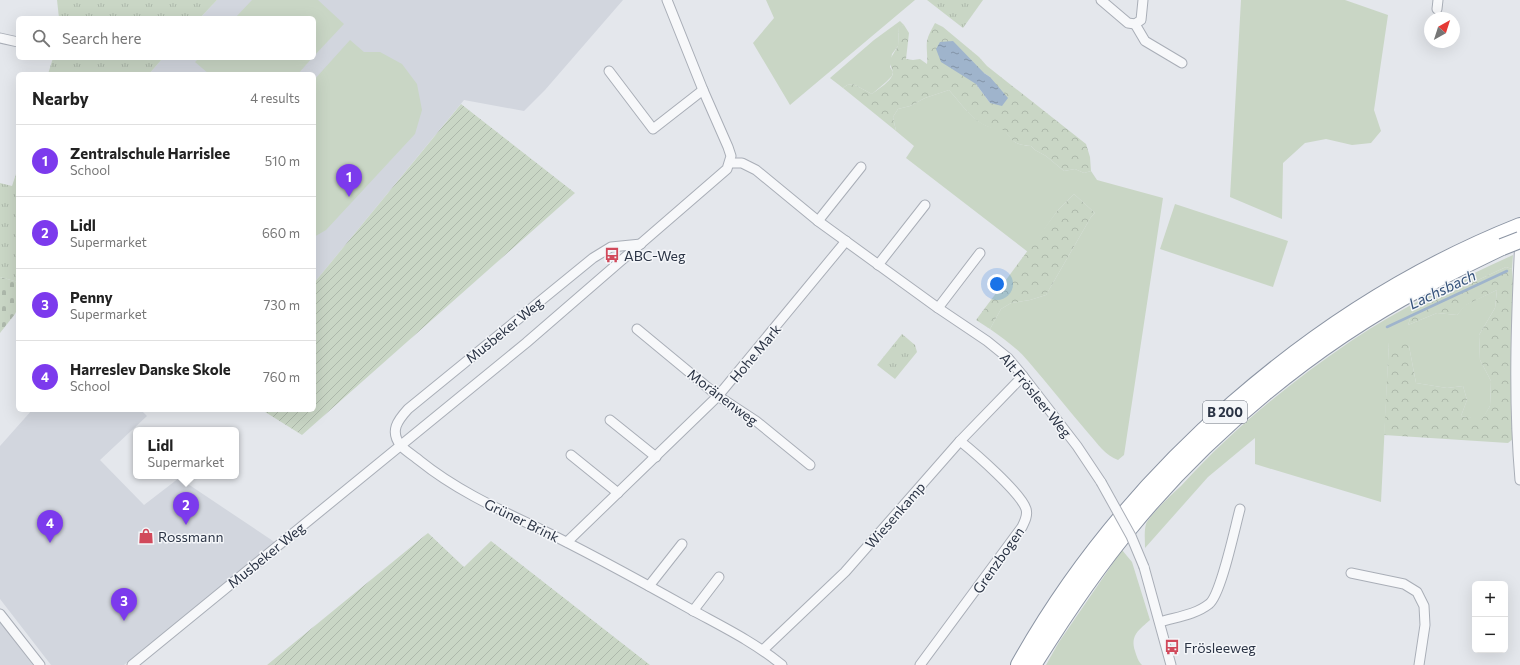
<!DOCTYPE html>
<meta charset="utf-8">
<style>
:root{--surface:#fff;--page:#f2f2f2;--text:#222;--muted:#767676;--line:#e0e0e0;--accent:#7c3aed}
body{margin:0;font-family:Commissioner,sans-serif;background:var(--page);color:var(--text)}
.controls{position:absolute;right:12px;bottom:12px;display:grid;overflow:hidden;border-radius:6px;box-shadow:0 4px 16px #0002}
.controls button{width:36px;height:36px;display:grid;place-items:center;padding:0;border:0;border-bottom:1px solid var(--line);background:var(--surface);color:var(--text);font:20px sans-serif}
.compass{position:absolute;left:1424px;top:12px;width:36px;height:36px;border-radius:50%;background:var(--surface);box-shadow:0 4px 16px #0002;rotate:39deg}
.you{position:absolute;left:997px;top:284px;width:14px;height:14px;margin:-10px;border:3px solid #fff;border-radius:50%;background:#1a73e8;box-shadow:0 0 0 6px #1a73e833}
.badge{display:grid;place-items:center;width:26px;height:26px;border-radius:50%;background:var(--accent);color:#fff;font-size:13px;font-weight:700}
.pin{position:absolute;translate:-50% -33px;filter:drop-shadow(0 1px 2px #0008)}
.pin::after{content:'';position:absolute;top:21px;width:14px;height:12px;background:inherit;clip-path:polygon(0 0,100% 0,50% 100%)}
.popup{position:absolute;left:133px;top:427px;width:106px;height:52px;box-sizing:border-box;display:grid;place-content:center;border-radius:6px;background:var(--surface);filter:drop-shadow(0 1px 3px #0005);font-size:13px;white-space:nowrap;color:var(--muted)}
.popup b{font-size:15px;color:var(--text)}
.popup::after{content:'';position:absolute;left:50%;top:100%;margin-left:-8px;border:8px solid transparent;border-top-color:var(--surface)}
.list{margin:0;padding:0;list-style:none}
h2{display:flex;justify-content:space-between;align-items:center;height:52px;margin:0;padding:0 16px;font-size:17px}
h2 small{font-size:13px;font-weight:400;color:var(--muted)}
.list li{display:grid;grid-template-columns:26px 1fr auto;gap:12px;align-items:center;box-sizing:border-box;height:72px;padding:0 16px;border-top:1px solid var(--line)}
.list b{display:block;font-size:15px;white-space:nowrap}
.list p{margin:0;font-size:13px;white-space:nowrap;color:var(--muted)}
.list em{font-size:13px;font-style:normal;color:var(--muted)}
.icon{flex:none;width:22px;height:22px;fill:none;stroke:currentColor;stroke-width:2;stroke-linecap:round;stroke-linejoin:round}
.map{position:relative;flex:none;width:1520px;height:665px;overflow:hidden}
.search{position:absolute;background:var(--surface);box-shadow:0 4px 16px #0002;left:16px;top:16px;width:300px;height:44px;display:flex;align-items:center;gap:10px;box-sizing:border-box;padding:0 14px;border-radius:6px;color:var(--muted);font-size:15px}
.panel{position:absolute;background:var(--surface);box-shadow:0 4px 16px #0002;left:16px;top:72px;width:300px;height:340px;border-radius:6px}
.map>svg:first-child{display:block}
.built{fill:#d2d6de}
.grass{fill:#c9d6c5}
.forest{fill:url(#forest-crowns);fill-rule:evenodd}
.cemetery{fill:url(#cemetery-stones)}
.park{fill:url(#park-tufts)}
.garden{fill:url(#garden-furrows)}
.water{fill:url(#water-ripples)}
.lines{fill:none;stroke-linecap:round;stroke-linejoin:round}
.stream{stroke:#9fb4cc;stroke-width:2.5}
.minor-casing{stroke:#a9aeb7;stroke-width:11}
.trunk-casing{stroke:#8b94a3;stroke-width:18}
.minor{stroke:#f7f8fa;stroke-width:9}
.trunk{stroke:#fff;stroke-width:16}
.minor-bridge-casing{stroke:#a9aeb7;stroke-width:11;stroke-linecap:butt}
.trunk-bridge-casing{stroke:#8b94a3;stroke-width:18;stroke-linecap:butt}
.minor-bridge{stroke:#f7f8fa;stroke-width:9}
.trunk-bridge{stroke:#fff;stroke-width:16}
.labels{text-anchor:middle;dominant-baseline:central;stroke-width:3;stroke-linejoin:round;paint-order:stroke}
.shield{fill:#f4f6f9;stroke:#676e7b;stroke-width:1}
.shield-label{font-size:13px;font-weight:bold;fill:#2b3445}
.poi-label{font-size:14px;fill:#2b3445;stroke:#f4f6f9;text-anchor:start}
.street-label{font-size:14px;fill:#2b3445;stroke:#f4f6f9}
.water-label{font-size:15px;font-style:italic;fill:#34527a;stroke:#f4f6f9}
</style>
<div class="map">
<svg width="1520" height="665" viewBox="0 0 1520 665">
<defs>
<pattern id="forest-crowns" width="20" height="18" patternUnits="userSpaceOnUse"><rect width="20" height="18" fill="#c9d6c5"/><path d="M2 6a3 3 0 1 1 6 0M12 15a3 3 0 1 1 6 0" fill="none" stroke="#adb8ab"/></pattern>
<pattern id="cemetery-stones" width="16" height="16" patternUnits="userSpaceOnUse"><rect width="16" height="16" fill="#c9d6c5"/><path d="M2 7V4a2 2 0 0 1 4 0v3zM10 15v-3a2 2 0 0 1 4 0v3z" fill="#adb8ab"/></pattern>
<pattern id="park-tufts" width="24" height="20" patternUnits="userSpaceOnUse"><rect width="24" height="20" fill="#c9d6c5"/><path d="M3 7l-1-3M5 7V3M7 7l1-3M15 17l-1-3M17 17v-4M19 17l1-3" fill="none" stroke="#adb8ab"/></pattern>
<pattern id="garden-furrows" width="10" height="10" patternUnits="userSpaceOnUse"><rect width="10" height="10" fill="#c9d6c5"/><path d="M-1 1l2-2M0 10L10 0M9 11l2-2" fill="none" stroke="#adb8ab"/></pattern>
<pattern id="water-ripples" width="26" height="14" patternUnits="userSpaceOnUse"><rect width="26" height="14" fill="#9fb4cc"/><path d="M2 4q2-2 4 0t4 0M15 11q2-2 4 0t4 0" fill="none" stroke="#8293a7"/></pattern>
</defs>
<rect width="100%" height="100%" fill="#e4e7ec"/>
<g class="built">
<path d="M 217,0 L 623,0 L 545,90 L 524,111 L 464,100 L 314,283 L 314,74 L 149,74 L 163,58 L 314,58 L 314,18 L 200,18 Z"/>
<path d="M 32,410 L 141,410 L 147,416 L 100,460 L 144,505 L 179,478 L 276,543 L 124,665 L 51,665 L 0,599 L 0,446 Z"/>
<path d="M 0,622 L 33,665 L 0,665 Z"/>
</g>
<g class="grass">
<path d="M 252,0 L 318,0 L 344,24 L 314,56 L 314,18 L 235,18 Z"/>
<path d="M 766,0 L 915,0 L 790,105 L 753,43 L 774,18 Z"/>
<path d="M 1241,0 L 1345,0 L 1388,15 L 1374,110 L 1381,131 L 1371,143 L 1352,145 L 1326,139 L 1305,143 L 1283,163 L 1282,219 L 1230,197 Z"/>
<path d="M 900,21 L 904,25 L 899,27 L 898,46 L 892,54 L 890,67 L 893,72 L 892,76 L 886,82 L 872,94 L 853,84 L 847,85 L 843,88 L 830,78 L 874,40 Z"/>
<path d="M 350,40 L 364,52 L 380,52 L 402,64 L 417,84 L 422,110 L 415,134 L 326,230 L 314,237 L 314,80 Z"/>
<path d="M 199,58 L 312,58 L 298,74 L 209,74 L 195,62 Z"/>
<path d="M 949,90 C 965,108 977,129 1003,129 C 1015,142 1012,144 1031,146 L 1035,150 L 1046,156 L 1064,171 L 1075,169 L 1084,173 L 1091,171 L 1097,180 L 1163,198 L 1124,455 L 1118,460 C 1106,456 1097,443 1089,434 C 1068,410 1049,385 1028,361 C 1017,348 1004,339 990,329 L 1001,309 L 1011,303 L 1030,300 L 1046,295 L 1091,217 L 1095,213 L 1074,194 L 1058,210 L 1028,252 L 906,158 L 914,146 L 896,131 L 893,117 L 898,109 L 910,106 L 925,98 Z"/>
<path d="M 1175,204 L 1288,241 L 1273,287 L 1160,249 Z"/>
<path d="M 1513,255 L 1512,269 L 1506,267 L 1413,310 L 1408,325 L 1437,313 L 1457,315 L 1465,305 L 1497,290 L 1495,308 L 1479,335 L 1480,360 L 1491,381 L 1490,406 L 1482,420 L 1461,416 L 1467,400 L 1463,386 L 1447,388 L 1416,383 L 1409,346 L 1389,342 L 1381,502 L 1255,464 L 1255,438 L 1208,477 L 1145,548 C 1145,540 1144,531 1146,524 C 1148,517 1174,492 1181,486 C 1231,431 1289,383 1351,341 C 1402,307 1458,280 1513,255 Z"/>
<path d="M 1122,550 L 1132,562 L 1150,620 C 1139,630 1130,635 1135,651 C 1137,657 1138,661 1142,665 L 1046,665 L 1059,642 Z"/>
</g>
<g class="forest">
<path d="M 935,23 L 943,27 L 979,57 L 987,66 L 1086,144 L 1090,157 L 1091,171 L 1084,173 L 1075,169 L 1064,171 L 1046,156 L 1035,150 L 1031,146 C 1012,144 1015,142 1003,130 C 977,129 965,108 949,90 L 925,98 L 910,106 L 898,109 L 893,117 L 896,131 L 843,88 L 847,85 L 853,84 L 872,94 C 878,89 892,81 893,73 C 893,70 890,65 889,61 L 898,46 L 899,26 L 904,25 L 909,33 L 906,59 L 913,60 L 920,59 L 927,64 C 928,57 926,48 927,41 C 928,35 932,29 935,23 ZM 984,73 L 990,77 L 990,103 L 976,84 Z"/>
<path d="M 1074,194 L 1095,213 L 1091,217 L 1046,295 L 1030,300 L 1011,303 L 1001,309 L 990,329 L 976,320 L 1058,210 Z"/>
<path d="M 1506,267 L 1512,269 L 1513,282 L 1512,384 L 1513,439 L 1508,443 L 1384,435 L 1389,342 L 1400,340 L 1409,346 L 1416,383 L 1447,388 L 1463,386 L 1467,400 L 1461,416 L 1482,419 L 1490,406 L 1491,381 L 1480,360 L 1479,335 L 1495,308 L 1497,290 L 1466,305 L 1457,315 L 1437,313 L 1408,325 L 1413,310 Z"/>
</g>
<path class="cemetery" d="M 0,277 L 18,282 L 18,308 L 15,314 L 0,333 Z"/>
<g class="park">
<path d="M 57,0 L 217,0 L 200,18 L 59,18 Z"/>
<path d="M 927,0 L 983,0 L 963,28 Z"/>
<path d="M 53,58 L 163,58 L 149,74 L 48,74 Z"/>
<path d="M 18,168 L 18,282 L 0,277 L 0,183 L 12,186 Z"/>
<path d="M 902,334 L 915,345 L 917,352 L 895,379 L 877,365 Z"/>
</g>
<g class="garden">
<path d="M 461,104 L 575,193 L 302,435 L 262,410 L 314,410 L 314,283 Z"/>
<path d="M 428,533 L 464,567 L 491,541 L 650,665 L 267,665 Z"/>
</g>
<path class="water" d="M 953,41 L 984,73 L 990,77 L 1008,98 L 1002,106 L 990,103 L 976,84 L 941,62 L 936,49 L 940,42 Z"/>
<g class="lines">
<path class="stream" d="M 1387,327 L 1507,271"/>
<defs>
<g id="minor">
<path d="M 1101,0 L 1128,23 L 1135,24 L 1141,20 L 1143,0"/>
<path d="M 1437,9 L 1438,0"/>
<path d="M 1135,24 L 1145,41 L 1182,63"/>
<path d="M 0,38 L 18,42"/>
<path d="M 609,71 L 653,129 L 703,90"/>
<path d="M 730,163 L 742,163 L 756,170 L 818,221 L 938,308 L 987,341 L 1008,358 L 1023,376 L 1077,446 L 1101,482"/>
<path d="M 818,221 L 861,167"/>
<path d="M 1520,238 C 1516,319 1513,400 1520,480"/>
<path d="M 641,244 L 611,247 L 593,258 L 408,409 C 398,420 389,431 401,446 C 406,451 414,456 420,461 C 456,490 498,509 540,529 C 592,554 642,582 692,610 C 723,627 754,642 782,665"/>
<path d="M 878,265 L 925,205"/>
<path d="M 938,308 L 980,253"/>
<path d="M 637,329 L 718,396 L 756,421 L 810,465"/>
<path d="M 610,420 L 656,457"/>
<path d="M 571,455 L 618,493"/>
<path d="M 567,542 L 718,396 L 846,241"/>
<path d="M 1144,567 L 1171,665"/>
<path d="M 1351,573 L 1404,584 L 1417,592 L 1424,606 L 1425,625 L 1419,665"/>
<path d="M 649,586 L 682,544"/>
<path d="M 693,611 L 719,577"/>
<path d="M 0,614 L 40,665"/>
<path d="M 1160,622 C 1176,617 1195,615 1209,604 C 1221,595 1235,527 1240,509"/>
<path d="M 763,650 L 845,572 L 960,441 L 1023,376"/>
<path d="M 132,665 L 526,343 L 727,169 L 731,156 L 728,147 L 703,90 L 667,0"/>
<path d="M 920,665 L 1022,527 C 1025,521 1028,515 1026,509 C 1021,493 975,453 960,441"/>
</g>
<g id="trunk">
<path d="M 1019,665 C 1126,473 1316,307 1520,226"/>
<path d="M 1033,665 C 1063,617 1094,570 1131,526 C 1208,432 1314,344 1422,287 C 1448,273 1475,260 1502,247"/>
</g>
</defs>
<use href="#minor" class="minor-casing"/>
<use href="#trunk" class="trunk-casing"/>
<use href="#minor" class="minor"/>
<use href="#trunk" class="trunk"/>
<defs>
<path id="minor-bridge" d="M 1101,482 L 1131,536 L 1144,567"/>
<path id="trunk-bridge" d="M 1502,247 L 1520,240"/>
</defs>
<use href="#minor-bridge" class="minor-bridge-casing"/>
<use href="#trunk-bridge" class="trunk-bridge-casing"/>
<use href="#minor-bridge" class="minor-bridge"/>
<use href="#trunk-bridge" class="trunk-bridge"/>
</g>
<defs>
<symbol id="bus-bare" viewBox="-9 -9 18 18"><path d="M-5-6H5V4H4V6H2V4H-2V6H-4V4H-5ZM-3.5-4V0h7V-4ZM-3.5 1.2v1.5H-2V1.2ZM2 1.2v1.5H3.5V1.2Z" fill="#d1495b" stroke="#f4f6f9" stroke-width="2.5" paint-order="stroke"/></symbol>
<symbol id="shop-bare" viewBox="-9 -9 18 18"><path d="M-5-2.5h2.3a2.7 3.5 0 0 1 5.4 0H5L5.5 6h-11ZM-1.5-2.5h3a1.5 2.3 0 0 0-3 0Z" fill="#d1495b" stroke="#f4f6f9" stroke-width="2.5" paint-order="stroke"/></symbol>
</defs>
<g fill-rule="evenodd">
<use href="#bus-bare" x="601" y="244" width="22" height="22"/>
<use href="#shop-bare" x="135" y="525" width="22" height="22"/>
<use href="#bus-bare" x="1161" y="636" width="22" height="22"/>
</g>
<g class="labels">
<rect class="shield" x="1203" y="401" width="44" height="22" rx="3"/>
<g class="shield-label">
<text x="1225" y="412">B 200</text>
</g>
<g class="poi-label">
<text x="624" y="255">ABC-Weg</text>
<text x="158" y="536">Rossmann</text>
<text x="1184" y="647">Frösleeweg</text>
</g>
<g class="street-label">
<text transform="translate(504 330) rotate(-39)">Musbeker Weg</text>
<text transform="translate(755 353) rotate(-50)">Hohe Mark</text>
<text transform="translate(1036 395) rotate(51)">Alt Frösleer Weg</text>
<text transform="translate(723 397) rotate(37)">Moränenweg</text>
<text transform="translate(895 515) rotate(-49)">Wiesenkamp</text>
<text transform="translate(522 520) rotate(26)">Grüner Brink</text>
<text transform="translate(266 555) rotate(-39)">Musbeker Weg</text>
<text transform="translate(998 560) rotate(-55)">Grenzbogen</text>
</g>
<g class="water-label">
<text transform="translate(1442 289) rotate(-25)">Lachsbach</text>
</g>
</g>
</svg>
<div class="controls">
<button>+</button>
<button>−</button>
</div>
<svg class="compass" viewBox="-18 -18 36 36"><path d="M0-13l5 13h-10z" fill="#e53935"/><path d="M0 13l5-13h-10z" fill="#767676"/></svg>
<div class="you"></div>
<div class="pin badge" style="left:349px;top:197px">1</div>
<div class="pin badge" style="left:186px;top:525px">2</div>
<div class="popup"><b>Lidl</b>Supermarket</div>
<div class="pin badge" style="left:124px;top:621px">3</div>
<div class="pin badge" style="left:50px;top:543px">4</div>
<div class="search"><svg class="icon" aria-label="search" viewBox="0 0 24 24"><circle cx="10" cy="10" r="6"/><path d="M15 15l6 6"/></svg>Search here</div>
<section class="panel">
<h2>Nearby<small>4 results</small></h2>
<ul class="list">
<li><span class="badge">1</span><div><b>Zentralschule Harrislee</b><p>School</p></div><em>510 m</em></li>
<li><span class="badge">2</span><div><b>Lidl</b><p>Supermarket</p></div><em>660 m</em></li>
<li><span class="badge">3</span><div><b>Penny</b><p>Supermarket</p></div><em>730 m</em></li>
<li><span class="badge">4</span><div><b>Harreslev Danske Skole</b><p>School</p></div><em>760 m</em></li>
</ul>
</section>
</div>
